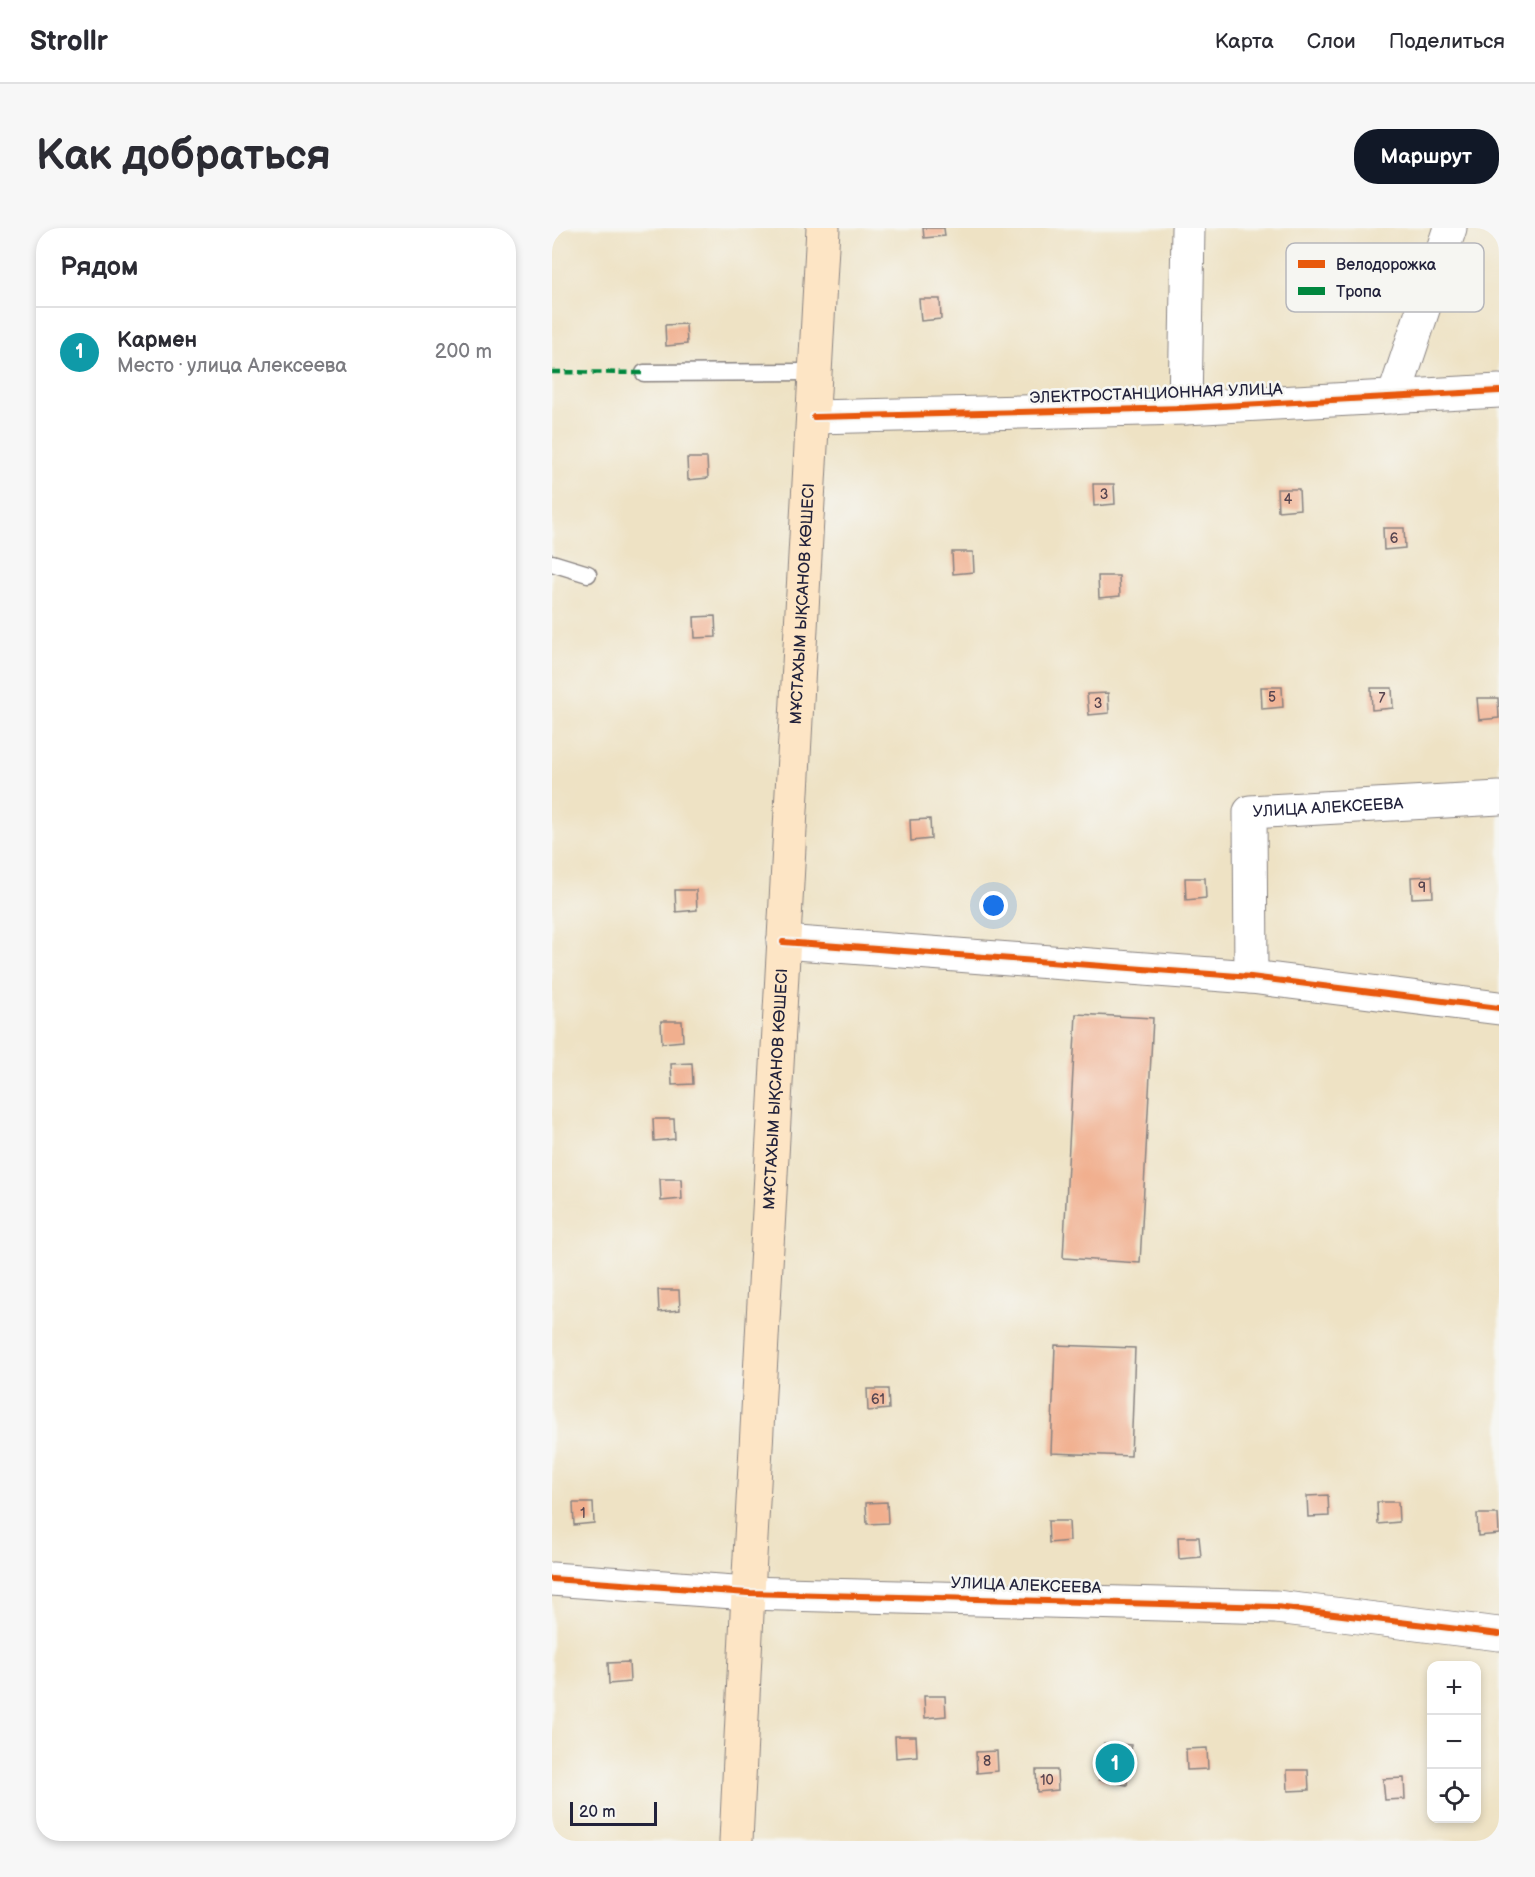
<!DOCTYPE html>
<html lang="ru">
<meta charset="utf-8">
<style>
:root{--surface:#fff;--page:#f7f7f7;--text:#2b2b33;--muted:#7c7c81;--line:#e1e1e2;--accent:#111827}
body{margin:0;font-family:"Balsamiq Sans",sans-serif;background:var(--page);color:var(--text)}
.controls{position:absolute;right:18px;bottom:18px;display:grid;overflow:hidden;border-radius:12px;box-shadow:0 3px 9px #0003}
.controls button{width:54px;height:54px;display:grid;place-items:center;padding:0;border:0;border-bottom:2px solid var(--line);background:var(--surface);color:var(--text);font:30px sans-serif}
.scale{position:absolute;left:18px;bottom:15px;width:87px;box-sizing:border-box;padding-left:6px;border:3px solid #22223b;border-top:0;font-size:16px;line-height:21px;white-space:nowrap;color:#22223b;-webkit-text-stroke:4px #f6f6f2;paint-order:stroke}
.you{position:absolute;left:442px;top:678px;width:21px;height:21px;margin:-15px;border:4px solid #fff;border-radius:50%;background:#1a73e8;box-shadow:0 0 0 9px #1a73e833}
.badge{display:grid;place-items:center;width:39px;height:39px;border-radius:50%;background:var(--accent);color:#fff;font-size:20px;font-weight:700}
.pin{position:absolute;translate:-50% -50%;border:3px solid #fff;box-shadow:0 2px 6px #0006}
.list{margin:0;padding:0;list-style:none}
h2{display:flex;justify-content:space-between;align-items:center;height:78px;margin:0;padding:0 24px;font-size:26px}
h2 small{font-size:20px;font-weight:400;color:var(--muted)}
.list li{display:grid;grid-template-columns:39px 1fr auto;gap:18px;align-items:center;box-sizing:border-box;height:90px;padding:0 24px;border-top:2px solid var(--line)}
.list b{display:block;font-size:22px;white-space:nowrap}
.list p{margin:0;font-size:20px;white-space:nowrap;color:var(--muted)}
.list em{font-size:20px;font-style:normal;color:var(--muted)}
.icon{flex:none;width:33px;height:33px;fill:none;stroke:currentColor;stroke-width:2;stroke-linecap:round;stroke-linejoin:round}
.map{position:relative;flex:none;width:947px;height:1613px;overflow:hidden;border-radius:24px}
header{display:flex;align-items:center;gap:36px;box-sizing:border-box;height:84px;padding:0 30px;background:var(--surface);border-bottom:2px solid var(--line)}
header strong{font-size:28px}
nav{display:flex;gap:33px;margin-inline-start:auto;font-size:21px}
.intro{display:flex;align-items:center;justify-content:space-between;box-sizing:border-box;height:144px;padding:0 36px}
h1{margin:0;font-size:42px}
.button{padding:15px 27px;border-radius:24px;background:var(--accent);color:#fff;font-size:21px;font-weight:700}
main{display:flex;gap:36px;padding:0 36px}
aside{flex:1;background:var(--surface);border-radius:24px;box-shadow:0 3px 9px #0003}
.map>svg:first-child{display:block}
.building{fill:#f1af8e}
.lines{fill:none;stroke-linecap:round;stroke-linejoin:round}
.service-casing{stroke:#888280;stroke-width:19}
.minor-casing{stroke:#888280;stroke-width:35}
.secondary-casing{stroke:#888280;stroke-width:35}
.service{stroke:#fff;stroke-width:16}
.minor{stroke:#fff;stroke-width:33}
.secondary{stroke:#fde5c5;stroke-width:33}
.quiet{stroke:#00873e;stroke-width:4.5;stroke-dasharray:9 4.5;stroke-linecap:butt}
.cycleway-casing{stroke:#f6f6f2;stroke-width:10}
.cycleway{stroke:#e8590c;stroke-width:6}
.labels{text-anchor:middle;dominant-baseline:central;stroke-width:5;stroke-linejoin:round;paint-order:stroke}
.number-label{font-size:14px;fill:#564550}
.street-label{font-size:16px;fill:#22223b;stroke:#f6f6f2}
.key{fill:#f6f6f2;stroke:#b6b6bb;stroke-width:1.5}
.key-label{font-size:16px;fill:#22223b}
</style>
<header>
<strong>Strollr</strong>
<nav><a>Карта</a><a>Слои</a><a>Поделиться</a></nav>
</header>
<div class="intro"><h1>Как добраться</h1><a class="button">Маршрут</a></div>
<main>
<aside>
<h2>Рядом<small></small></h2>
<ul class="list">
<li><span class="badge" style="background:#0f9aa8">1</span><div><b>Кармен</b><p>Место · улица Алексеева</p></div><em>200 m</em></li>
</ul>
</aside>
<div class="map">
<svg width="947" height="1613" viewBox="0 0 947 1613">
<rect width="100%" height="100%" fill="#f6f6f2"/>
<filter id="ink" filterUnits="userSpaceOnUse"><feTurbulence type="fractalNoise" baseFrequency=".0167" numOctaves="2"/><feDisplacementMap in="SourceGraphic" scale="12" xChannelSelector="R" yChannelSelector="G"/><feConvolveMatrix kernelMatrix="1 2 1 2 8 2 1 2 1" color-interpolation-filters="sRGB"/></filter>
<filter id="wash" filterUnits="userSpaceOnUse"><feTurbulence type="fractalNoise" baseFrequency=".008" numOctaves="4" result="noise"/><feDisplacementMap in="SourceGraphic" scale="24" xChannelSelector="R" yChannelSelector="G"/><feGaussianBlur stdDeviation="1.35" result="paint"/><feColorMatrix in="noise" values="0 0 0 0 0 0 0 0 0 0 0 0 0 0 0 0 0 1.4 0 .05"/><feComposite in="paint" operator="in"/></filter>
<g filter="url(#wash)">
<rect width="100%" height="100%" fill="#eee2c4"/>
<g id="blocks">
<g class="building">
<path d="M 371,0 L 392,0 L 393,8 L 372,10 Z"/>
<path d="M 367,71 L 388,71 L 389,91 L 369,93 Z"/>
<path d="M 134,96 L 135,116 L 114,118 L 113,97 Z"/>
<path d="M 135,230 L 155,230 L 156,250 L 136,252 Z"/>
<path d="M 541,256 L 562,256 L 563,276 L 542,278 Z"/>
<path d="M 725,261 L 747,261 L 748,281 L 726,283 Z"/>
<path d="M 831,300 L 852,300 L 853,320 L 832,322 Z"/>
<path d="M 400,324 L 421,324 L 422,344 L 401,346 Z"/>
<path d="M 546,348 L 567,348 L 568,368 L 547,370 Z"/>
<path d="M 163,388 L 164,409 L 143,410 L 142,389 Z"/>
<path d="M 709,459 L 730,459 L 731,479 L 710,481 Z"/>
<path d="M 819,460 L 840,460 L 841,480 L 820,482 Z"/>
<path d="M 556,465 L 557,485 L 537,487 L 535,466 Z"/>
<path d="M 925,470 L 946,470 L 947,490 L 927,492 Z"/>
<path d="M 378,591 L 379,611 L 359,613 L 358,592 Z"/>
<path d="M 880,648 L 881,669 L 860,670 L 859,649 Z"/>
<path d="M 633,650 L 653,650 L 654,670 L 634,672 Z"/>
<path d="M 123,662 L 144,662 L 145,682 L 124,684 Z"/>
<path d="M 524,786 L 601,790 L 588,1035 L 511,1030 Z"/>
<path d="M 109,793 L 130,793 L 131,813 L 110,815 Z"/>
<path d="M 140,835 L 141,856 L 120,857 L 119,836 Z"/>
<path d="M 101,891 L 122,891 L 123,911 L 102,913 Z"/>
<path d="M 108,951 L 129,951 L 130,971 L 109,973 Z"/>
<path d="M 106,1062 L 127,1062 L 128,1082 L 107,1084 Z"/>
<path d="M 503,1117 L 583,1120 L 579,1228 L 499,1225 Z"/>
<path d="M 315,1161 L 336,1161 L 337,1181 L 316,1183 Z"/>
<path d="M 776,1267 L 777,1288 L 756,1289 L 755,1268 Z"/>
<path d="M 335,1274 L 336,1295 L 315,1296 L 314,1275 Z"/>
<path d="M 825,1274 L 846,1274 L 847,1294 L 826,1296 Z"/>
<path d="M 21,1275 L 41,1275 L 42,1295 L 22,1297 Z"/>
<path d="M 925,1286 L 946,1286 L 947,1306 L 926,1308 Z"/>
<path d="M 496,1293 L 517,1293 L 518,1313 L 497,1315 Z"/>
<path d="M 626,1309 L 647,1309 L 649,1329 L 627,1331 Z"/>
<path d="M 77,1434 L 78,1454 L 57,1456 L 56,1435 Z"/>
<path d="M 372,1468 L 393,1468 L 394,1488 L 373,1490 Z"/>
<path d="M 343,1508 L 364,1508 L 365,1528 L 344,1530 Z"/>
<path d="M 552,1515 L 579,1517 L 575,1557 L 547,1552 Z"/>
<path d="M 655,1520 L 656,1541 L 635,1542 L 634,1521 Z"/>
<path d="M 445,1523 L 446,1543 L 425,1545 L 424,1524 Z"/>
<path d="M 484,1542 L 505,1542 L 506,1562 L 485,1564 Z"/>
<path d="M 735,1542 L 756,1542 L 757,1562 L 736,1563 Z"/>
<path d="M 852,1550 L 853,1571 L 833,1572 L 831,1551 Z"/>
</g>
</g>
</g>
<g filter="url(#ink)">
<use href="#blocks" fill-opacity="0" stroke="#888280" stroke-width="1.5"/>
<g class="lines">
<defs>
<g id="service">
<path d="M 92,145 L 262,144"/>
<path d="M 0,335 L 36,346"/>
</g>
<g id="minor">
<path d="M 842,169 L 898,0"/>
<path d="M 633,180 L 636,0"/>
<path d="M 262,189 L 633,180 L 947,163"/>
<path d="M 231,714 L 699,749 L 947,780"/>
<path id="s1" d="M 699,749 L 698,584 L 947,570"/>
<path d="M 0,1351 L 196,1365 L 724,1379 L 947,1406"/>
</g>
<g id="secondary">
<path id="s2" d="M 184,1613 L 196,1365 L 271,0"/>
</g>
</defs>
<use href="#service" class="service-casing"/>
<use href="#minor" class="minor-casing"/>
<use href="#secondary" class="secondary-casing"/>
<use href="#service" class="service"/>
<use href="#minor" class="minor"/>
<use href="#secondary" class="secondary"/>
<path class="quiet" d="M 0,144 L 92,145"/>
<defs>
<g id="cycleway">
<path d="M 262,189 L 633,180 L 947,163"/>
<path d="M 231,714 L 699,749 L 947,780"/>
<path d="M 0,1351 L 196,1365 L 724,1379 L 947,1406"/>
</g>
</defs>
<use href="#cycleway" class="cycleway-casing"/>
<use href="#cycleway" class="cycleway"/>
</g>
</g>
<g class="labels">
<g class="number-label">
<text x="552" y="266">3</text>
<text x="736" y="271">4</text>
<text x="842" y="310">6</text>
<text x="720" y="469">5</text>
<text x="830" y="470">7</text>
<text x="546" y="475">3</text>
<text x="870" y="659">9</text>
<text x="326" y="1171">61</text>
<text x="31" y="1285">1</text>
<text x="435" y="1533">8</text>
<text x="495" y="1552">10</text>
</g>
<g class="street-label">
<text transform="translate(604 166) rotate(-2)">ЭЛЕКТРОСТАНЦИОННАЯ УЛИЦА</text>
<text stroke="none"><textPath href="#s2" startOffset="1239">МҰСТАХЫМ ЫҚСАНОВ КӨШЕСІ</textPath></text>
<text stroke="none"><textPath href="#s1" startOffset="243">УЛИЦА АЛЕКСЕЕВА</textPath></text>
<text stroke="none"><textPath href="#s2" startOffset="753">МҰСТАХЫМ ЫҚСАНОВ КӨШЕСІ</textPath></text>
<text transform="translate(474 1358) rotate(2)">УЛИЦА АЛЕКСЕЕВА</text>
</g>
</g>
<rect x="734" y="15" width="198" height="69" rx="9" class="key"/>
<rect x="746" y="32" width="27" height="8" fill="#e8590c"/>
<rect x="746" y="59" width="27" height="8" fill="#00873e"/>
<g class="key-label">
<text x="784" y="42">Велодорожка</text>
<text x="784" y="69">Тропа</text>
</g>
</svg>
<div class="controls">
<button>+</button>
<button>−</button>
<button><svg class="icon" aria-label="locate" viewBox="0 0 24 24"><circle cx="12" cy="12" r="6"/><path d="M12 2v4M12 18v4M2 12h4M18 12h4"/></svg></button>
</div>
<div class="scale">20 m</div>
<div class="you"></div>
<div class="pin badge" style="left:563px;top:1535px;background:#0f9aa8">1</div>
</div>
</main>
